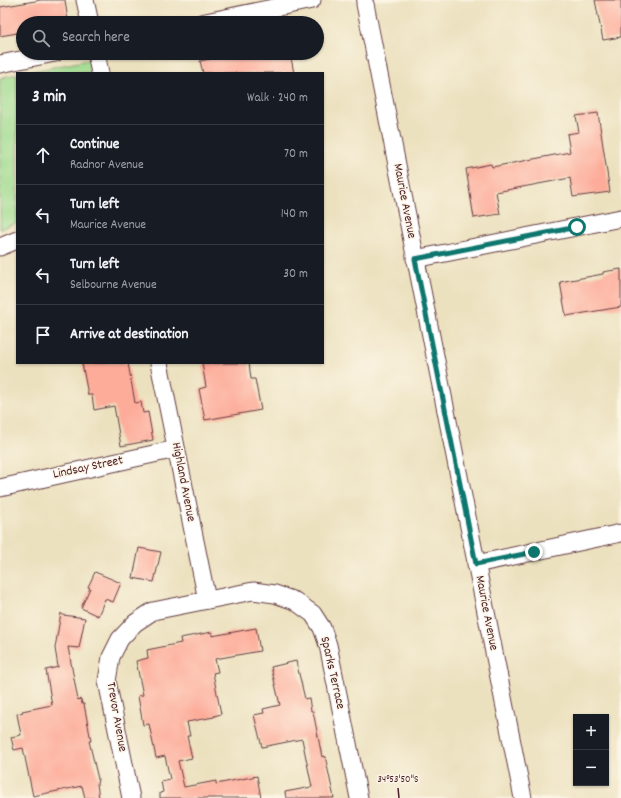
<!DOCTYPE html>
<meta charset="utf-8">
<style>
:root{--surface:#171b24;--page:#20242c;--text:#f1f3f6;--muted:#9ea1a6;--line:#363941}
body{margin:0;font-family:Dekko,sans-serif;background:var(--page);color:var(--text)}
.controls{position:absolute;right:12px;bottom:12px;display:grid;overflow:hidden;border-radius:0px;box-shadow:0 1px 3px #0004}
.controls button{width:36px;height:36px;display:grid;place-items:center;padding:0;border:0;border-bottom:1px solid var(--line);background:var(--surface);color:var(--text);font:20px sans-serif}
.stop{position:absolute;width:12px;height:12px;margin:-9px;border:3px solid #0f766e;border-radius:50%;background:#fff}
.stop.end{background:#0f766e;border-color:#fff;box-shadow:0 1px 4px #0008}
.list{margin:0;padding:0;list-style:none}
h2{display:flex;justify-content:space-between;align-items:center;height:52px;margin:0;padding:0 16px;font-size:17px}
h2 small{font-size:13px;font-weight:400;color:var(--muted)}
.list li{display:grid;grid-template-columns:26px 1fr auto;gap:12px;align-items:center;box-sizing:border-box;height:60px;padding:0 16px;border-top:1px solid var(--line)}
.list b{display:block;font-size:15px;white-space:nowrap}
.list p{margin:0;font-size:13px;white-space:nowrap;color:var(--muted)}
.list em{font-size:13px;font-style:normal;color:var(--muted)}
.icon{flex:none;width:22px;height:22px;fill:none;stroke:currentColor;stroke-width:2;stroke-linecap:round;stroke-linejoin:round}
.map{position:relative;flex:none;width:621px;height:798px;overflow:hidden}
.search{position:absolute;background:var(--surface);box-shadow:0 1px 3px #0004;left:16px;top:16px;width:308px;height:44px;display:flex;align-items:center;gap:10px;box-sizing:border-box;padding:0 14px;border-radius:22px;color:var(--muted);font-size:15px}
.panel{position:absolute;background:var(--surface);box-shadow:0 1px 3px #0004;left:16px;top:72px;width:308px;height:292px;border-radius:0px}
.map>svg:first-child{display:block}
.green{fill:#9fdb8f;stroke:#747d5d}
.building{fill:#fdac9a}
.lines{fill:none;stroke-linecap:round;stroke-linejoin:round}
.minor-casing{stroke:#623c41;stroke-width:19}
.minor{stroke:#fff;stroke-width:17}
.route{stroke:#0f766e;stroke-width:5}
.ticks{fill:none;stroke:#4a1f2b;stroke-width:1.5}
.labels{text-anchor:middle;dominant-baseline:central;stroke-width:3;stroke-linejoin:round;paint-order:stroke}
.street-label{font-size:13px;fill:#4a1f2b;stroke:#fcf5e5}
.ticks-label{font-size:10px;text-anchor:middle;fill:#4a1f2b;stroke:#fcf5e5;stroke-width:3;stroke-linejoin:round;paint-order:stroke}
</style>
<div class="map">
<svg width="621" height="798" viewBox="0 0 621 798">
<rect width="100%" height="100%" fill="#fcf5e5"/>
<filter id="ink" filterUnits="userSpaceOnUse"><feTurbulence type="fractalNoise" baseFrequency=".025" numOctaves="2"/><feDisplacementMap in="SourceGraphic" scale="8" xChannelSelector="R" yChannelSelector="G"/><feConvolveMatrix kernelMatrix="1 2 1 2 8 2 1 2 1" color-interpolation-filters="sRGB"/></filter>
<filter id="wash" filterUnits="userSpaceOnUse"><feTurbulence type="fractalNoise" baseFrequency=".012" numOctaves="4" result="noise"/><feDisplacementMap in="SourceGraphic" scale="16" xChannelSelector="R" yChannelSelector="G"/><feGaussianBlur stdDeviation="0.9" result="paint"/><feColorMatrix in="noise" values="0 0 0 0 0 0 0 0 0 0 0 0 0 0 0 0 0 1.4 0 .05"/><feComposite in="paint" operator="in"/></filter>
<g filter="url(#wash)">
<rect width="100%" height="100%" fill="#ece1bf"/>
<g class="green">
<path d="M 88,60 L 91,73 L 24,73 Z"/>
<path d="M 17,74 L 17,223 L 0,229 L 0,78 Z"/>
</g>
<g id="blocks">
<g class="building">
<path d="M 41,0 L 65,0 L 68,21 L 58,23 L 23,23 L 23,32 L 0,36 L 0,7 Z"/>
<path d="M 595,0 L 621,0 L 621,37 L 603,40 Z"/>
<path d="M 239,53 L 290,53 L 294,73 L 203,73 L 200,61 Z"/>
<path d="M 598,113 L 610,192 L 573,197 L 570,178 L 496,192 L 500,214 L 474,218 L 466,169 L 491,164 L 492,167 L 570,152 L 567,134 L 579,132 L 576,116 Z"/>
<path d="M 621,269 L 621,307 L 566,316 L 560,282 L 603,274 L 603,272 Z"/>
<path d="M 82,363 L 128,363 L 135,403 L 141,402 L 143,413 L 148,412 L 153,440 L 121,446 L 114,406 L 94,410 L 92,395 L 88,395 Z"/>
<path d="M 202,363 L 249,363 L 251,379 L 255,379 L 261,410 L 205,420 L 199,389 L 206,387 Z"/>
<path d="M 139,548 L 161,552 L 154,582 L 133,578 Z"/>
<path d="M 95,572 L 121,583 L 113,602 L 105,599 L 98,616 L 81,608 L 90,588 L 88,587 Z"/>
<path d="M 61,613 L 63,615 L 85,618 L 79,648 L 68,647 L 78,700 L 81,699 L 82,704 L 84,704 L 91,741 L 89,741 L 98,779 L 97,784 L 99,798 L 85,798 L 82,786 L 33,796 L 23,748 L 14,750 L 11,737 L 21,735 L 17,714 L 23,712 L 22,711 L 52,705 L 46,670 L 58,667 L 55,648 Z"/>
<path d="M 256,628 L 260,651 L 215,659 L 218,672 L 213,673 L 221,714 L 214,716 L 214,717 L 187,722 L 190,736 L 187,736 L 192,758 L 178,761 L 184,787 L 216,781 L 216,784 L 257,776 L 261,798 L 160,798 L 160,793 L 163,792 L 161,781 L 170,779 L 165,756 L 156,758 L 149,724 L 143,725 L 138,696 L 143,695 L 136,661 L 148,658 L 147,650 L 181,643 L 180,638 L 212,632 L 212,636 Z"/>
<path d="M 296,661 L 305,699 L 309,698 L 311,711 L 313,711 L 322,757 L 325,756 L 334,798 L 286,798 L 285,792 L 312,787 L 302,739 L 262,747 L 254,715 L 264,713 L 263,709 L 280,705 L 271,667 Z"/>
</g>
</g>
</g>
<g filter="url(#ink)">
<use href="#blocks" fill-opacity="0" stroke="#623c41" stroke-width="1"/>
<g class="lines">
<defs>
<g id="minor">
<path d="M 85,0 L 90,23"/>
<path d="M 365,4 L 523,798"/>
<path d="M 201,23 L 312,0"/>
<path d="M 96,53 L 100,73"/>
<path d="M 0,64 L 55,53"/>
<path d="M 0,247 L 17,240"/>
<path d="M 415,259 L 621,218"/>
<path d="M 159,363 L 207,600"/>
<path d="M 0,488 L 176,449"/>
<path d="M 476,564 L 621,533"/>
<path d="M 131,798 L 107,681 L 111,657 L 120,639 L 135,623 L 153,611 L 253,591 L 275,594 L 295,601 L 313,614 L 322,628 L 328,645 L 359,798"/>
</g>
</defs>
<use href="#minor" class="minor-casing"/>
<use href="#minor" class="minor"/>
</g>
</g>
<g class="lines" filter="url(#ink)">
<path class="route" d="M 534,552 L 476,564 L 415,259 L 577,227"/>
</g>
<path class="ticks" d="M 398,788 L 399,798"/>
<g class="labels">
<g class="street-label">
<text transform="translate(404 201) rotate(79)">Maurice Avenue</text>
<text transform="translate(88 468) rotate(-12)">Lindsay Street</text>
<text transform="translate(183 482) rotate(79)">Highland Avenue</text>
<text transform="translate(486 613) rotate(79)">Maurice Avenue</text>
<text transform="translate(332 673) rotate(77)">Sparks Terrace</text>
<text transform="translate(116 717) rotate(80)">Trevor Avenue</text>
</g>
</g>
<g class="ticks-label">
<text x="398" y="782">34°53'50"S</text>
</g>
</svg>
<div class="controls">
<button>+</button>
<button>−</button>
</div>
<div class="stop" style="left:577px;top:227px"></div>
<div class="stop end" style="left:534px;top:552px"></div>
<div class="search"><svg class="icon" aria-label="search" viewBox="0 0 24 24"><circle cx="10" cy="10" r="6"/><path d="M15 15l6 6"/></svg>Search here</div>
<section class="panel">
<h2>3 min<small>Walk · 240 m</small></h2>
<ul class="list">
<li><svg class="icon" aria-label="ahead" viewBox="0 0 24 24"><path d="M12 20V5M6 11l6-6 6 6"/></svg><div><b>Continue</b><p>Radnor Avenue</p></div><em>70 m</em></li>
<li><svg class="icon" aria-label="left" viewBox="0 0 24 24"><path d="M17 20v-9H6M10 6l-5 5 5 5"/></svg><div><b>Turn left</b><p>Maurice Avenue</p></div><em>140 m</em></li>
<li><svg class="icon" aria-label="left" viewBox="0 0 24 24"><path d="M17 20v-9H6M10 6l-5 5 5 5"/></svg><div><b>Turn left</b><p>Selbourne Avenue</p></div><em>30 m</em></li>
<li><svg class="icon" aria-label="arrive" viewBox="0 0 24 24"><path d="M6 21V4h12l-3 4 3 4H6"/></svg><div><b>Arrive at destination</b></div></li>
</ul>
</section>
</div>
